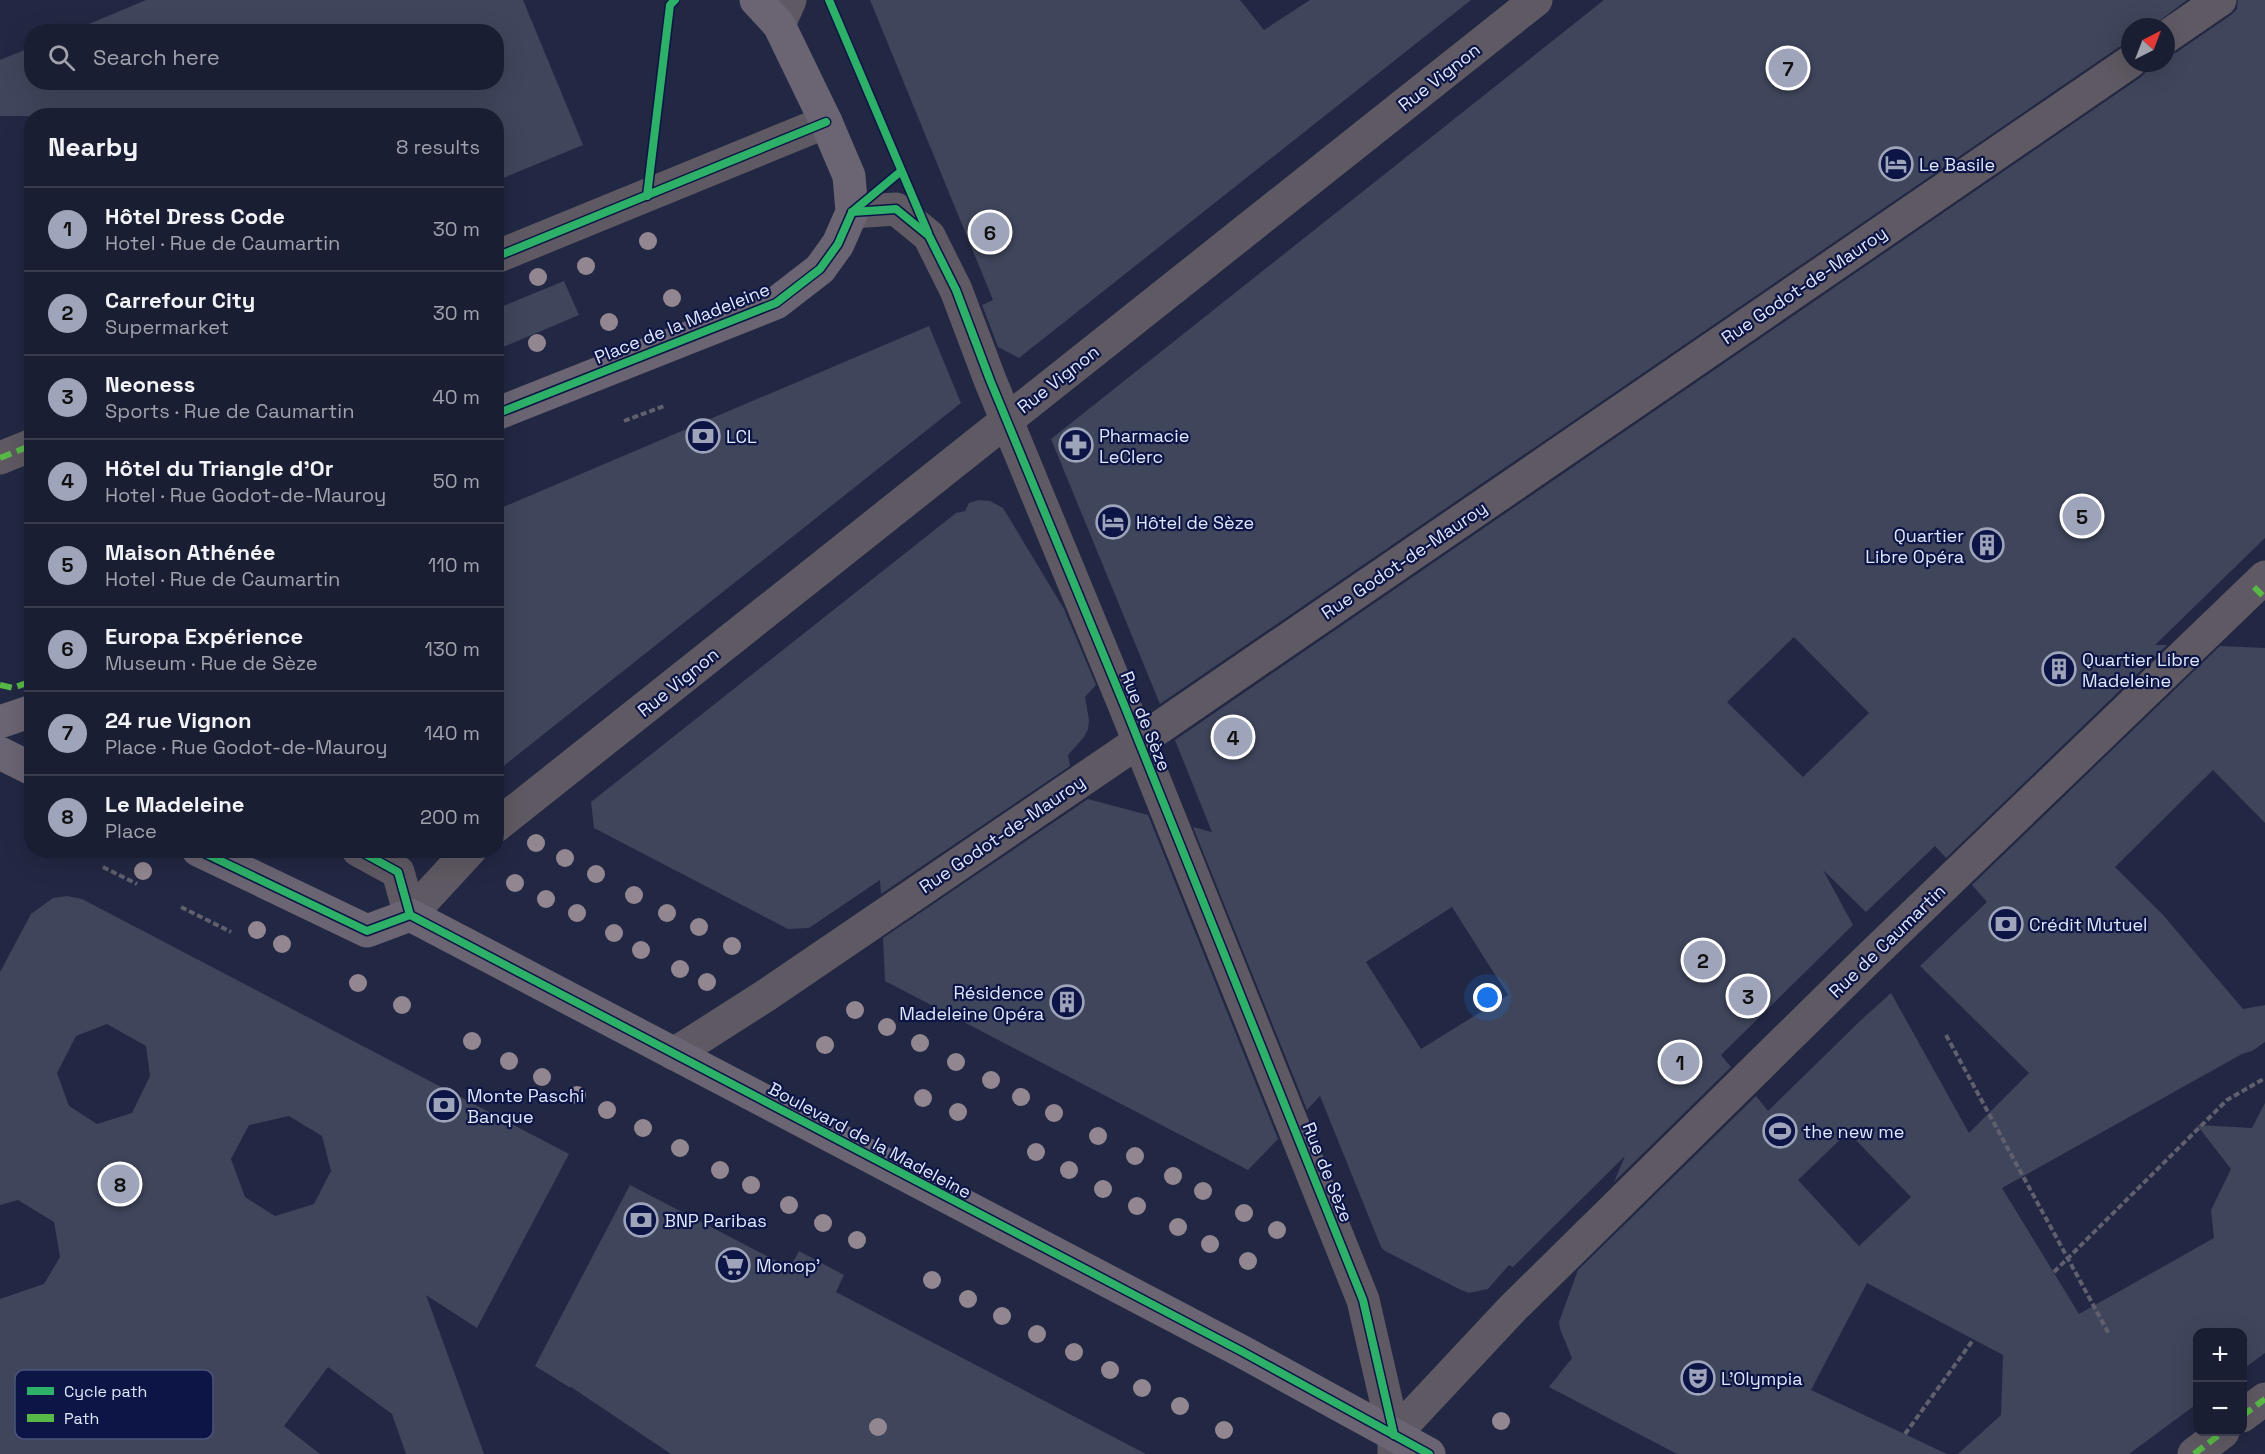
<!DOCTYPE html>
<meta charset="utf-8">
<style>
:root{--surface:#1a1e32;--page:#272b3e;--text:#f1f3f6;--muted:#9fa2ac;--line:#383c4d;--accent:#9ea4ba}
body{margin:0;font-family:"Space Grotesk",sans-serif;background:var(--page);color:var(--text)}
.controls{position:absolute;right:18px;bottom:18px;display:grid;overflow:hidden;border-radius:12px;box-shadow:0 6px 24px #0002}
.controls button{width:54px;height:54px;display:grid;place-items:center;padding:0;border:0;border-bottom:2px solid var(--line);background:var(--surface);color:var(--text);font:30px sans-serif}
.compass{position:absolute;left:2121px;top:18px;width:54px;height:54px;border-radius:50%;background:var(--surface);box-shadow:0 6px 24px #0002;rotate:42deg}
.you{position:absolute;left:1488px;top:998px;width:21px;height:21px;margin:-15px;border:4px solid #fff;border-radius:50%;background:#1a73e8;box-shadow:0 0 0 9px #1a73e833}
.badge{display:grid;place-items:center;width:39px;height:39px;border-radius:50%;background:var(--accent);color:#111;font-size:20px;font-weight:700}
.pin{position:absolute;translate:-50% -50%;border:3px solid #fff;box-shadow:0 2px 6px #0006}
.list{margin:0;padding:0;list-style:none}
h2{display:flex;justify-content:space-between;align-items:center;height:78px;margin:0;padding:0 24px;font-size:26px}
h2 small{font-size:20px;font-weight:400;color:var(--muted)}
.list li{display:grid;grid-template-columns:39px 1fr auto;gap:18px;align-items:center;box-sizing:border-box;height:84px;padding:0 24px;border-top:2px solid var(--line)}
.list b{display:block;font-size:22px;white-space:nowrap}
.list p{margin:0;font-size:20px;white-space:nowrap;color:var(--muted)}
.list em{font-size:20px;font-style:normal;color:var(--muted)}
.icon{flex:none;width:33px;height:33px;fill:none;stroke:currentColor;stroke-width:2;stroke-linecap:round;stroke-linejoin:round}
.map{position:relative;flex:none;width:2265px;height:1454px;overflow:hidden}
.search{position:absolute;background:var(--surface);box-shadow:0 6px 24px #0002;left:24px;top:24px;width:480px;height:66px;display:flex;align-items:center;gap:15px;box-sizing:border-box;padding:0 21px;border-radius:24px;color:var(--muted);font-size:22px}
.panel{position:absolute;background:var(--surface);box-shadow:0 6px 24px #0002;left:24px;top:108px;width:480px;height:750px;border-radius:24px}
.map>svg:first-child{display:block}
.building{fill:#3f455b;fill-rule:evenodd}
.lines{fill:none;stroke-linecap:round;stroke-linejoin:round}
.path{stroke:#605f6e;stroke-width:4;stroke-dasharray:6 3;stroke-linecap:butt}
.minor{stroke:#5f5963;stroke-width:33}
.major{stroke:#6a6473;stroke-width:33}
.quiet{stroke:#58b947;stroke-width:6;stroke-dasharray:12 6;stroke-linecap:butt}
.cycleway-casing{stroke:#0c1546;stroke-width:11}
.cycleway{stroke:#2db169;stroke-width:8}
.tree{fill:#928791}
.labels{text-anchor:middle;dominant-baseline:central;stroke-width:4.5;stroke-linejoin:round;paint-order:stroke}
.street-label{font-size:18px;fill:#e0e7fa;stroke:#0c1546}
.poi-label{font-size:18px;fill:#e0e7fa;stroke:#0c1546;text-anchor:start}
.key{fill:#0c1546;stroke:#4c547c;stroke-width:1.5}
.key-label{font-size:16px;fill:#e0e7fa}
</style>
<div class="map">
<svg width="2265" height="1454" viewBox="0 0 2265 1454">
<rect width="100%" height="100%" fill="#222843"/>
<g class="building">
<path d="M 146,0 L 523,0 L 583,145 L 496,181 L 496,116 L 0,116 L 0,60 L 32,47 L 32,82 L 496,82 L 496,32 L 70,32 Z"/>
<path d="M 870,0 L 1240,0 L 1264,30 L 1310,0 L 1471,0 L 1019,358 L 998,347 L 982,305 L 993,300 Z"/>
<path d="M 1604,0 L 2187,0 L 2151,27 L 2130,27 L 2130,44 L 2119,47 L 1160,704 L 1051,439 Z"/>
<path d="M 2238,0 L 2265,0 L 2265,538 L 2155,645 L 2167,645 L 1946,858 L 1935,846 L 1866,912 L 1823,870 L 1853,925 L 1721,1055 L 1731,1067 L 1614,1182 L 1625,1156 L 1513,1267 L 1509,1265 L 1488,1289 L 1469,1293 L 1461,1290 L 1385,1251 L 1381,1247 L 1320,1096 L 1307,1110 L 1193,827 L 1212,832 L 1175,740 L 2141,77 L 2147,71 L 2148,63 L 2166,63 L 2166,56 L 2177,52 L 2231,15 L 2237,9 ZM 1794,637 L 1869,713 L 1803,777 L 1727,702 ZM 1452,907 L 1508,995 L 1421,1049 L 1366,962 Z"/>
<path d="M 564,281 L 579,315 L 496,350 L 496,309 Z"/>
<path d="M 929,326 L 961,403 L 496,772 L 496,510 Z"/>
<path d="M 979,500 L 990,501 L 1003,508 L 1064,609 L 1096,685 L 1085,697 L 1089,720 L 1088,729 L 1084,737 L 1068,755 L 1070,766 L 881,894 L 880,880 L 809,928 L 788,929 L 594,828 L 591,802 L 956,513 L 965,511 L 969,503 Z"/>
<path d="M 2220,646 L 2265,648 L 2265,823 L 2213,770 L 2115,867 L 2163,915 L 2243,1009 L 2265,1005 L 2265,1042 L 2252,1051 L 2242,1054 L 2002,1188 L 2079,1314 L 2214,1238 L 2211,1210 L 2231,1169 L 2197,1125 L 2252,1128 L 2265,1103 L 2265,1353 L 2242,1370 L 2242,1332 L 2198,1332 L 2198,1403 L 2129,1454 L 1958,1454 L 2001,1415 L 2003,1355 L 1867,1283 L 1811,1390 L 1947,1454 L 1677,1454 L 1549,1387 L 1572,1358 L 1560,1329 L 1559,1322 L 1578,1270 L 1756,1096 L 1768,1111 L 1860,1021 L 1891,993 L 1969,1133 L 2029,1073 L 1920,966 L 1987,902 L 1972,885 ZM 1848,1132 L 1911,1197 L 1859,1246 L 1798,1180 Z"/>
<path d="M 1088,799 L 1148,815 L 1278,1139 L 1248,1170 L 885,981 L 883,938 Z"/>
<path d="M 67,896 L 82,899 L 569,1154 L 477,1328 L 426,1295 L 484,1454 L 406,1454 L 392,1414 L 328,1367 L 284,1426 L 320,1454 L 0,1454 L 0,1299 L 44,1284 L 60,1257 L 54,1222 L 18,1200 L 0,1205 L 0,972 L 31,914 L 53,898 ZM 107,1024 L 146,1046 L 150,1076 L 132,1113 L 97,1124 L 69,1106 L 57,1073 L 76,1036 ZM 289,1116 L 322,1136 L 331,1171 L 314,1204 L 275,1216 L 245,1197 L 231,1159 L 249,1125 Z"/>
<path d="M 630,1185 L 790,1268 L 799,1251 L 844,1275 L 836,1292 L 1146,1454 L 671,1454 L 571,1387 L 569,1387 L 535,1366 Z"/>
</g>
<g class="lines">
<g class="path">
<path d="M 624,421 L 664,406"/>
<path d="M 103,867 L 137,884"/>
<path d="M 181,907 L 231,932"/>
<path d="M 1946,1035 L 2109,1334"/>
<path d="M 2054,1272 L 2227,1100 L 2265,1078"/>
<path d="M 1905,1434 L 1973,1340"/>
</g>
<g class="minor">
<path d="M 779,25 L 790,0"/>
<path d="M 2166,37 L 2220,0"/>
<path d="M 852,212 L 896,209 L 929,236 L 956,290 L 990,380 L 1125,707 L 1363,1300 L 1394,1435 L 1394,1454"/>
<path d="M 496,257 L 826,122"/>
<path d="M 0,458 L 32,445"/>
<path d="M 496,826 L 1536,0"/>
<path d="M 358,850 L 398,872 L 410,915"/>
<path d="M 410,915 L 470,850"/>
<path d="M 674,1054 L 765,996 L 1166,723 L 2130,62"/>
<path d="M 2242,1416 L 2265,1399"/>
<path d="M 1394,1435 L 1512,1309 L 1869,958 L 2265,577"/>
<path d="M 2194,1454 L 2223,1432"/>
</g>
<g class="major">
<path d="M 496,414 L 776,303 L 820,269 L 838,244 L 852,212 L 849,176 L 826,122 L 779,25 L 756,0"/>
<path d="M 0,722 L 32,711"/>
<path d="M 0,753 L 32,769"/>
<path d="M 198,850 L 367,931 L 410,915 L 1241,1351 L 1429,1454"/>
</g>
<g class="quiet">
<path d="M 0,458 L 32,445"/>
<path d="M 2254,587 L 2265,598"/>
<path d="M 0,685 L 13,688 L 32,681"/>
<path d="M 2242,1416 L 2265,1399"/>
<path d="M 2194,1454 L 2223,1432"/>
</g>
<defs>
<g id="cycleway">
<path d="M 829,0 L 928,233"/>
<path d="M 647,196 L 670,5 L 675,0"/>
<path d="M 852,212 L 896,209 L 929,236 L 956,290 L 990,380 L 1125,707 L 1363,1300 L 1394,1435"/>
<path d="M 496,257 L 826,122"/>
<path d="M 496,414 L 776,303 L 820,269 L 838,244 L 852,212 L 900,172"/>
<path d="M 198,850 L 367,931 L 410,915"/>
<path d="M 358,850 L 398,872 L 410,915 L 1241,1351 L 1429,1454"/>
</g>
</defs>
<use href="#cycleway" class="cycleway-casing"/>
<use href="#cycleway" class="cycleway"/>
</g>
<g class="tree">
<circle cx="648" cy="241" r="9"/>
<circle cx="586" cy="266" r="9"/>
<circle cx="538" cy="277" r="9"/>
<circle cx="672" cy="298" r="9"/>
<circle cx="609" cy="322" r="9"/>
<circle cx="537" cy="343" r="9"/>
<circle cx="536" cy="843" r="9"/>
<circle cx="565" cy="858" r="9"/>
<circle cx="143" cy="871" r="9"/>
<circle cx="596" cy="874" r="9"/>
<circle cx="515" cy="883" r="9"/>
<circle cx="634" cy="895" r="9"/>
<circle cx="546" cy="899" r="9"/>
<circle cx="577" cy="913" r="9"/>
<circle cx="667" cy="913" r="9"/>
<circle cx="699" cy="927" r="9"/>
<circle cx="257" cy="930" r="9"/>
<circle cx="614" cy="933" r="9"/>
<circle cx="282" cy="944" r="9"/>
<circle cx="732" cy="946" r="9"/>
<circle cx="641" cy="950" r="9"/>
<circle cx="680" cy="969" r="9"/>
<circle cx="707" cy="982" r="9"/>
<circle cx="358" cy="983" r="9"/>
<circle cx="402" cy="1005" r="9"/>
<circle cx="855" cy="1010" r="9"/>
<circle cx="887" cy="1027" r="9"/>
<circle cx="472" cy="1041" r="9"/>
<circle cx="920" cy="1043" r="9"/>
<circle cx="825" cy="1045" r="9"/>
<circle cx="509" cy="1061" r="9"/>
<circle cx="956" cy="1062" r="9"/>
<circle cx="542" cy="1077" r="9"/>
<circle cx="991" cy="1080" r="9"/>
<circle cx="577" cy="1095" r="9"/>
<circle cx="1021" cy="1097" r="9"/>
<circle cx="923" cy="1098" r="9"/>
<circle cx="607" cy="1110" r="9"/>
<circle cx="958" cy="1112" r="9"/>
<circle cx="1054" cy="1113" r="9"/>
<circle cx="643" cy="1128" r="9"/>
<circle cx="1098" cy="1136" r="9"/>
<circle cx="680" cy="1148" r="9"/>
<circle cx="1036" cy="1152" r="9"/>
<circle cx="1135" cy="1156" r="9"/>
<circle cx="720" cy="1170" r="9"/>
<circle cx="1069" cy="1170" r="9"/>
<circle cx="1173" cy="1176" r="9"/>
<circle cx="751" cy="1185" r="9"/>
<circle cx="1103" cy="1189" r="9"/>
<circle cx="1203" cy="1191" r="9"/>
<circle cx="789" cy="1205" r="9"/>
<circle cx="1137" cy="1206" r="9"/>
<circle cx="1244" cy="1213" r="9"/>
<circle cx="823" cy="1223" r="9"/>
<circle cx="1178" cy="1227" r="9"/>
<circle cx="1277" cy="1230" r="9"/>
<circle cx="857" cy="1240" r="9"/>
<circle cx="1210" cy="1244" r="9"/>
<circle cx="1248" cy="1261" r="9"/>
<circle cx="932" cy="1280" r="9"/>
<circle cx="968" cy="1299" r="9"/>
<circle cx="1002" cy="1316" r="9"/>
<circle cx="1037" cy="1334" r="9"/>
<circle cx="1074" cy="1352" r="9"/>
<circle cx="1110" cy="1370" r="9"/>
<circle cx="1142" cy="1388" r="9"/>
<circle cx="1180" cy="1406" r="9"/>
<circle cx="1501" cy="1421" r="9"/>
<circle cx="878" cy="1427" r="9"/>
<circle cx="1224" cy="1430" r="9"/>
</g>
<defs>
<symbol id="hotel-ring" viewBox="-11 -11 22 22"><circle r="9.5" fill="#0c1546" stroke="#9ea4ba" stroke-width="1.5"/><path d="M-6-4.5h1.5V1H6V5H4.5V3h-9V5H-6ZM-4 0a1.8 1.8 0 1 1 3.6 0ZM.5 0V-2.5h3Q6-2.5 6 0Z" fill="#9ea4ba"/></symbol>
<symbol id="bank-ring" viewBox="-11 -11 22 22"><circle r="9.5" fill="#0c1546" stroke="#9ea4ba" stroke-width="1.5"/><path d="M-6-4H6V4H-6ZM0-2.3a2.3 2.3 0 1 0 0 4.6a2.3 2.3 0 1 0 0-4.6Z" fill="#9ea4ba"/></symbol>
<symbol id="pharmacy-ring" viewBox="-11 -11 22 22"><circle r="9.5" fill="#0c1546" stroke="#9ea4ba" stroke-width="1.5"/><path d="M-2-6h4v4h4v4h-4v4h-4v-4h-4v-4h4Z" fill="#9ea4ba"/></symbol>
<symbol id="building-ring" viewBox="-11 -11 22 22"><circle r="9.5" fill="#0c1546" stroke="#9ea4ba" stroke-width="1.5"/><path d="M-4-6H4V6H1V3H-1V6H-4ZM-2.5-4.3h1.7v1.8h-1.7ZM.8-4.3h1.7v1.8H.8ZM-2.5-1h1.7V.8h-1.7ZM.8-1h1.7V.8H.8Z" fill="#9ea4ba"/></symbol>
<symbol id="stadium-ring" viewBox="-11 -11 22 22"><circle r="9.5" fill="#0c1546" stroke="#9ea4ba" stroke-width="1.5"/><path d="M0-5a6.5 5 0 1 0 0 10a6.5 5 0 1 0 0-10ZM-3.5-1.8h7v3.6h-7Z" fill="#9ea4ba"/></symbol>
<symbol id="supermarket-ring" viewBox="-11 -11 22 22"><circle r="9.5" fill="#0c1546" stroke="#9ea4ba" stroke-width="1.5"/><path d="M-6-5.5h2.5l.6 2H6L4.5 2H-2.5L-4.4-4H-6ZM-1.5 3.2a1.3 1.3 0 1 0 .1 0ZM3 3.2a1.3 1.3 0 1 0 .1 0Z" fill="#9ea4ba"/></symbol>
<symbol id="theatre-ring" viewBox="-11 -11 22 22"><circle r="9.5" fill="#0c1546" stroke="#9ea4ba" stroke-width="1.5"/><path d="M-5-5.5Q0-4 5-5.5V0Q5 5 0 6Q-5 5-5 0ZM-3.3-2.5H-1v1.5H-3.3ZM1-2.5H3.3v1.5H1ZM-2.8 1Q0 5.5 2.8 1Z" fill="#9ea4ba"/></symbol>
</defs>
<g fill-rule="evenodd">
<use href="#hotel-ring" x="1877" y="145" width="38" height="38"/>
<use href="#bank-ring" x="684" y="417" width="38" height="38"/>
<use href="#pharmacy-ring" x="1057" y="426" width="38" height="38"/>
<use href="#hotel-ring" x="1094" y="503" width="38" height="38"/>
<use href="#building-ring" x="1968" y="526" width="38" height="38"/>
<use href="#building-ring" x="2040" y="650" width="38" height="38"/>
<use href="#bank-ring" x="1987" y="905" width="38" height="38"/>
<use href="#building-ring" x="1048" y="983" width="38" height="38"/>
<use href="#bank-ring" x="425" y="1086" width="38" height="38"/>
<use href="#stadium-ring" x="1761" y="1112" width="38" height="38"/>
<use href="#bank-ring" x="622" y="1201" width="38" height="38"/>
<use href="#supermarket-ring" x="714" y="1246" width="38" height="38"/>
<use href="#theatre-ring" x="1679" y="1359" width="38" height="38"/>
</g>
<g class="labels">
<g class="street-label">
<text transform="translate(1439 77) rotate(-38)">Rue Vignon</text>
<text transform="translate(1804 285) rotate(-34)">Rue Godot-de-Mauroy</text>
<text transform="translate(682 323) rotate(-22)">Place de la Madeleine</text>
<text transform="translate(1058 379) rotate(-38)">Rue Vignon</text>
<text transform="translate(1404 560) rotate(-34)">Rue Godot-de-Mauroy</text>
<text transform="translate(678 682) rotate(-39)">Rue Vignon</text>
<text transform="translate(1146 721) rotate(68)">Rue de Sèze</text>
<text transform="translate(1002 834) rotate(-34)">Rue Godot-de-Mauroy</text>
<text transform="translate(1887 941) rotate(-44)">Rue de Caumartin</text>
<text transform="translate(870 1140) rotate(28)">Boulevard de la Madeleine</text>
<text transform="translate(1328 1172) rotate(68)">Rue de Sèze</text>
</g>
<g class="poi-label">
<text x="1919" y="164">Le Basile</text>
<text x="1099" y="435">Pharmacie<tspan x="1099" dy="21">LeClerc</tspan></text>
<text x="726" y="436">LCL</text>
<text x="1136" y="522">Hôtel de Sèze</text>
<text x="1964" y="535" text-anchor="end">Quartier<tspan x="1964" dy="21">Libre Opéra</tspan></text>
<text x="2082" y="659">Quartier Libre<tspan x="2082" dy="21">Madeleine</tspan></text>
<text x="2029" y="924">Crédit Mutuel</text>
<text x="1044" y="992" text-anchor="end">Résidence<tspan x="1044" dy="21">Madeleine Opéra</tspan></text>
<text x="467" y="1095">Monte Paschi<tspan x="467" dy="21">Banque</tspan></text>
<text x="1803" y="1131">the new me</text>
<text x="664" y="1220">BNP Paribas</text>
<text x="756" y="1265">Monop'</text>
<text x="1721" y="1378">L'Olympia</text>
</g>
</g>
<rect x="15" y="1370" width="198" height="69" rx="9" class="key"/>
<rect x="27" y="1387" width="27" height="8" fill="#2db169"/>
<rect x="27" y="1414" width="27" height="8" fill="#58b947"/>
<g class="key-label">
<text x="64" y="1397">Cycle path</text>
<text x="64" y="1424">Path</text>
</g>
</svg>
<div class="controls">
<button>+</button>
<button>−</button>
</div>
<svg class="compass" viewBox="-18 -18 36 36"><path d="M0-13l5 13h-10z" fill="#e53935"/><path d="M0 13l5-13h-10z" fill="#9fa2ac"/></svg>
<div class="you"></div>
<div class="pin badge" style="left:1680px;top:1062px">1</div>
<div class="pin badge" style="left:1703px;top:960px">2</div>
<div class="pin badge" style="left:1748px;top:996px">3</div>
<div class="pin badge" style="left:1233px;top:737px">4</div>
<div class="pin badge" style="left:2082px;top:516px">5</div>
<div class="pin badge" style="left:990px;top:232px">6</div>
<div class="pin badge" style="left:1788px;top:68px">7</div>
<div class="pin badge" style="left:120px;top:1184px">8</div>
<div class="search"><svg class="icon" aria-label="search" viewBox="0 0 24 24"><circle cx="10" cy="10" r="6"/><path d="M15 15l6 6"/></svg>Search here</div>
<section class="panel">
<h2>Nearby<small>8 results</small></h2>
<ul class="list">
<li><span class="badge">1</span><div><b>Hôtel Dress Code</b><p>Hotel · Rue de Caumartin</p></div><em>30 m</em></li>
<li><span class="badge">2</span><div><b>Carrefour City</b><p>Supermarket</p></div><em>30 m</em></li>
<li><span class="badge">3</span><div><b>Neoness</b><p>Sports · Rue de Caumartin</p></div><em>40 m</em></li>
<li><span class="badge">4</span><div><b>Hôtel du Triangle d'Or</b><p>Hotel · Rue Godot-de-Mauroy</p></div><em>50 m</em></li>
<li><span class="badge">5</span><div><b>Maison Athénée</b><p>Hotel · Rue de Caumartin</p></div><em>110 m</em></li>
<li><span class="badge">6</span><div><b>Europa Expérience</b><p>Museum · Rue de Sèze</p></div><em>130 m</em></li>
<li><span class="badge">7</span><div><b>24 rue Vignon</b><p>Place · Rue Godot-de-Mauroy</p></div><em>140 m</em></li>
<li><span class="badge">8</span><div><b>Le Madeleine</b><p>Place</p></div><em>200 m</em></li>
</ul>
</section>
</div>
